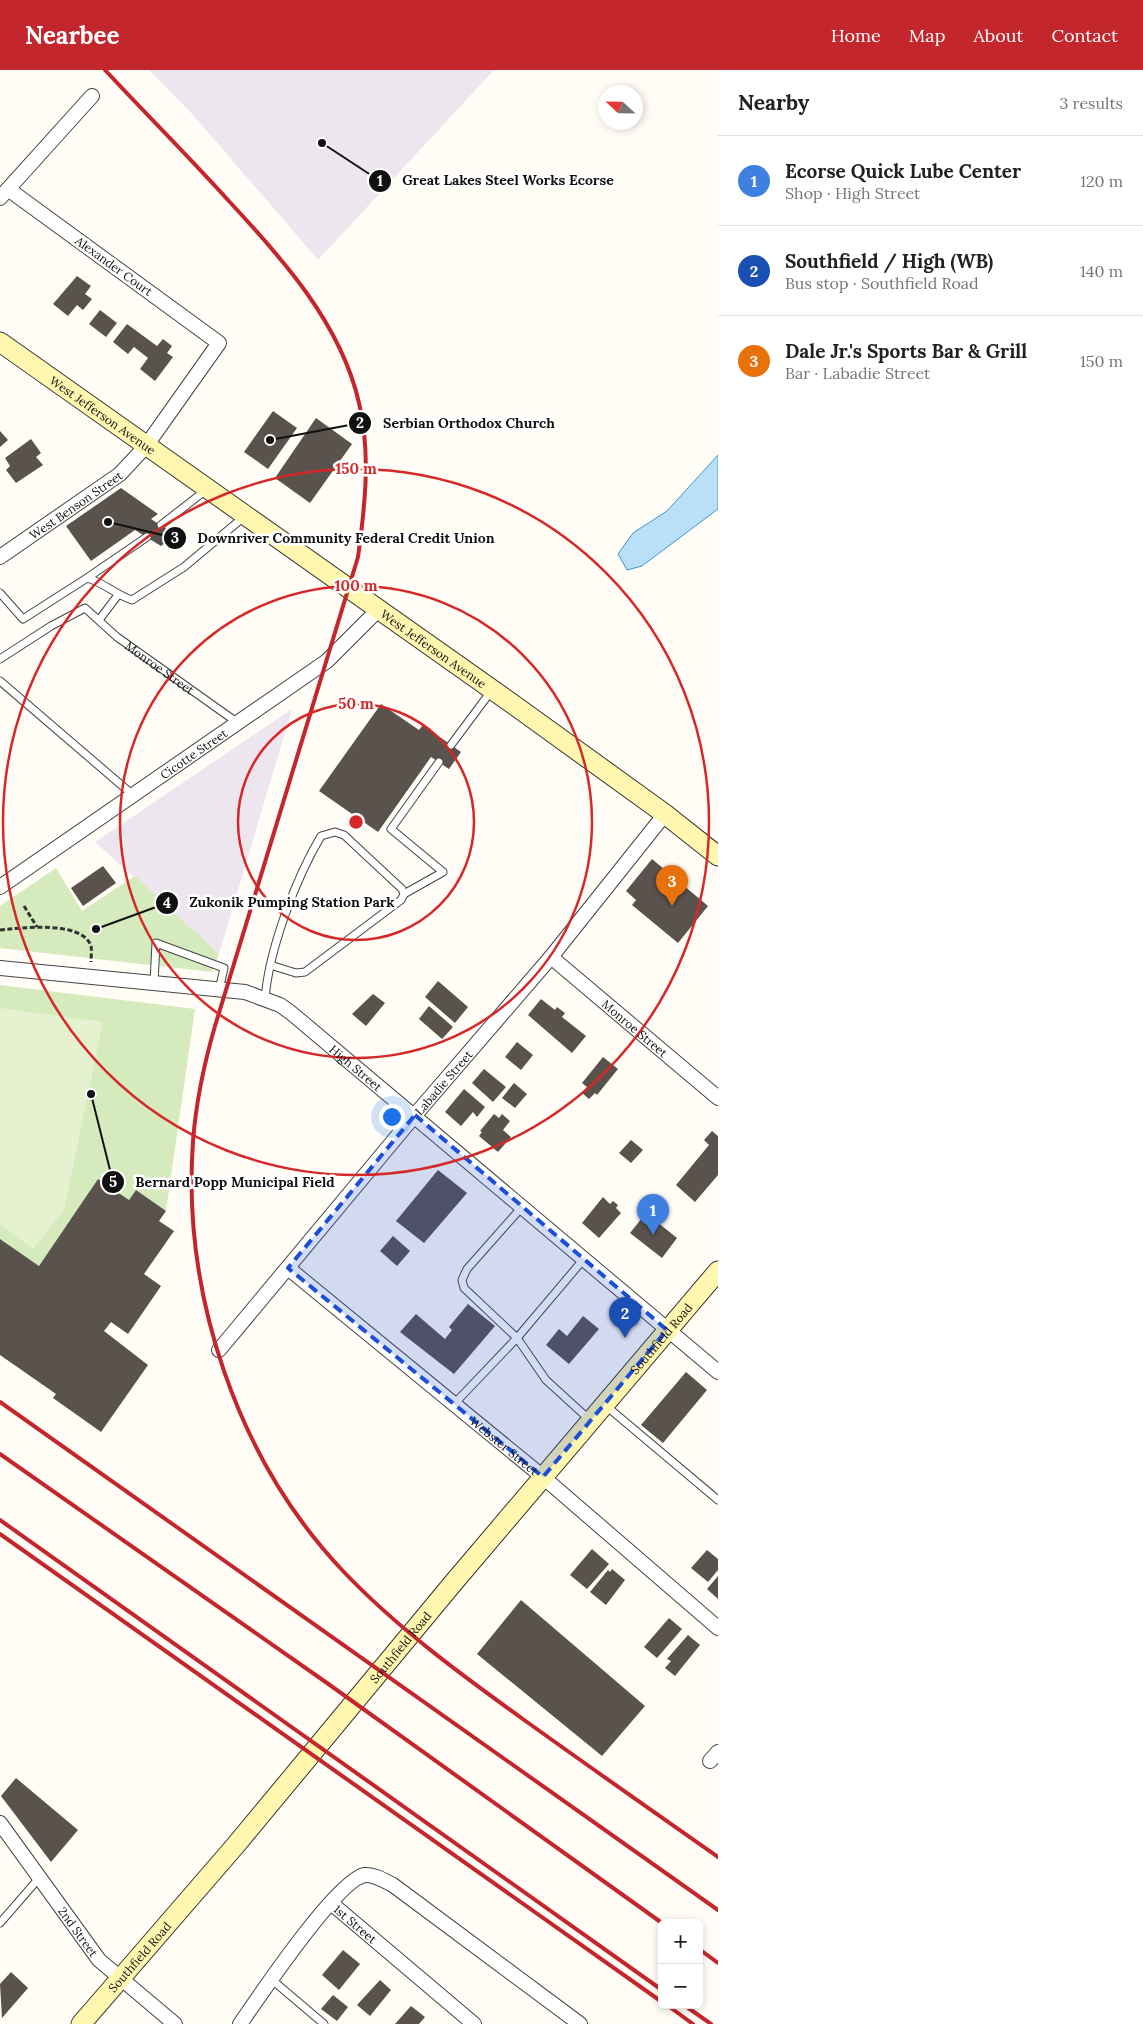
<!DOCTYPE html>
<meta charset="utf-8">
<style>
:root{--surface:#fff;--page:#f2f2f2;--text:#202124;--muted:#757577;--line:#e0e0e0;--accent:#c4262e}
body{margin:0;font-family:Lora,serif;background:var(--page);color:var(--text)}
.controls{position:absolute;right:15px;bottom:15px;display:grid;overflow:hidden;border-radius:8px;box-shadow:0 2px 8px #0003}
.controls button{width:45px;height:45px;display:grid;place-items:center;padding:0;border:0;border-bottom:1px solid var(--line);background:var(--surface);color:var(--text);font:25px sans-serif}
.compass{position:absolute;left:598px;top:15px;width:45px;height:45px;border-radius:50%;background:var(--surface);box-shadow:0 2px 8px #0003;rotate:292deg}
.you{position:absolute;left:391px;top:1046px;width:18px;height:18px;margin:-12px;border:4px solid #fff;border-radius:50%;background:#1a73e8;box-shadow:0 0 0 8px #1a73e833}
.badge{display:grid;place-items:center;width:32px;height:32px;border-radius:50%;background:var(--accent);color:#fff;font-size:16px;font-weight:700}
.pin{position:absolute;translate:-50% -41px;filter:drop-shadow(0 1px 2px #0008)}
.pin::after{content:'';position:absolute;top:26px;width:18px;height:15px;background:inherit;clip-path:polygon(0 0,100% 0,50% 100%)}
.list{margin:0;padding:0;list-style:none}
h2{display:flex;justify-content:space-between;align-items:center;height:65px;margin:0;padding:0 20px;font-size:21px}
h2 small{font-size:16px;font-weight:400;color:var(--muted)}
.list li{display:grid;grid-template-columns:32px 1fr auto;gap:15px;align-items:center;box-sizing:border-box;height:90px;padding:0 20px;border-top:1px solid var(--line)}
.list b{display:block;font-size:19px;white-space:nowrap}
.list p{margin:0;font-size:16px;white-space:nowrap;color:var(--muted)}
.list em{font-size:16px;font-style:normal;color:var(--muted)}
.map{position:relative;flex:none;width:718px;height:1954px;overflow:hidden}
header{display:flex;align-items:center;gap:30px;box-sizing:border-box;height:70px;padding:0 25px;background:var(--accent);color:#fff}
header strong{font-size:24px}
nav{display:flex;gap:28px;margin-inline-start:auto;font-size:18px}
main{display:flex}
aside{flex:1;background:var(--surface)}
.map>svg:first-child{display:block}
.industrial{fill:#eee6ef}
.green{fill:#d5ebbd}
.pitch{fill:#e6f2cf}
.water{fill:#b9e0f7;stroke:#3f96cf}
.building{fill:#5a524d}
.lines{fill:none;stroke-linecap:round;stroke-linejoin:round}
.service-casing{stroke:#444;stroke-width:9}
.minor-casing{stroke:#444;stroke-width:16}
.secondary-casing{stroke:#333;stroke-width:21}
.path{stroke:#333;stroke-width:3;stroke-dasharray:5 2.5;stroke-linecap:butt}
.service{stroke:#fff;stroke-width:7}
.minor{stroke:#fff;stroke-width:14}
.secondary{stroke:#fff6b0;stroke-width:19}
.rail{stroke:#c4262e;stroke-width:4}
.marked{fill:#1d4ed8;fill-opacity:0.2;stroke:#1d4ed8;stroke-width:4;stroke-dasharray:10 6;stroke-linejoin:round}
.ring{fill:none;stroke:#d62828;stroke-width:2.5}
.labels{text-anchor:middle;dominant-baseline:central;stroke-width:5;stroke-linejoin:round;paint-order:stroke}
.street-label{font-size:12px;fill:#111;stroke:#fff}
.centre{fill:#d62828;stroke:#fff;stroke-width:2.5}
.ring-label{font-size:15px;text-anchor:middle;font-weight:bold;fill:#d62828;stroke:#fff;stroke-width:5;stroke-linejoin:round;paint-order:stroke}
.leader{fill:none;stroke:#111;stroke-width:2}
.callout-dot{fill:#111;stroke:#fff;stroke-width:2}
.mark-label{font-size:15px;text-anchor:middle;font-weight:bold;fill:#fff}
.callout-label{font-size:14px;text-anchor:middle;font-weight:bold;fill:#111;stroke:#fff;stroke-width:5;stroke-linejoin:round;paint-order:stroke}
</style>
<header>
<strong>Nearbee</strong>
<nav><a>Home</a><a>Map</a><a>About</a><a>Contact</a></nav>
</header>
<main>
<div class="map">
<svg width="718" height="1954" viewBox="0 0 718 1954">
<rect width="100%" height="100%" fill="#fffdf5"/>
<g class="industrial">
<path d="M 149,0 L 494,0 L 318,190 L 195,47 Z"/>
<path d="M 292,639 L 219,884 L 95,772 Z"/>
</g>
<g class="green">
<path d="M 56,798 L 82,841 L 135,806 L 219,884 L 212,902 L 0,878 L 0,836 Z"/>
<path d="M 0,915 L 195,939 L 166,1141 L 136,1120 L 129,1130 L 98,1109 L 39,1196 L 0,1169 Z"/>
</g>
<path class="pitch" d="M 0,938 L 103,952 L 64,1140 L 33,1179 L 0,1154 Z"/>
<path class="water" d="M 718,385 L 718,439 L 642,496 L 627,500 L 618,484 L 633,463 L 667,441 Z"/>
<g class="building">
<path d="M 77,206 L 91,216 L 85,224 L 92,229 L 83,240 L 77,235 L 68,246 L 53,234 Z"/>
<path d="M 100,240 L 117,253 L 106,267 L 89,254 Z"/>
<path d="M 127,254 L 157,276 L 163,269 L 172,276 L 167,283 L 173,287 L 155,311 L 140,299 L 148,288 L 134,277 L 128,284 L 113,272 Z"/>
<path d="M 273,341 L 297,358 L 268,399 L 244,382 Z"/>
<path d="M 316,348 L 352,374 L 310,433 L 275,408 Z"/>
<path d="M 0,361 L 8,370 L 0,377 Z"/>
<path d="M 31,369 L 41,383 L 36,387 L 43,395 L 16,413 L 6,400 L 10,396 L 5,388 Z"/>
<path d="M 121,418 L 158,444 L 151,449 L 176,465 L 161,476 L 135,460 L 91,491 L 66,456 Z"/>
<path d="M 381,634 L 419,660 L 423,655 L 461,682 L 449,699 L 431,687 L 378,762 L 319,721 Z"/>
<path d="M 652,789 L 708,836 L 678,873 L 632,835 L 636,830 L 626,821 Z"/>
<path d="M 103,796 L 116,813 L 83,836 L 71,818 Z"/>
<path d="M 438,911 L 468,937 L 455,953 L 425,927 Z"/>
<path d="M 373,924 L 385,933 L 366,956 L 352,944 Z"/>
<path d="M 541,929 L 555,940 L 557,937 L 565,943 L 562,947 L 586,966 L 572,983 L 528,945 Z"/>
<path d="M 429,936 L 453,957 L 442,969 L 419,949 Z"/>
<path d="M 517,972 L 533,985 L 521,1000 L 505,987 Z"/>
<path d="M 603,987 L 618,999 L 597,1025 L 595,1023 L 589,1029 L 582,1023 L 587,1017 L 582,1013 Z"/>
<path d="M 484,999 L 506,1017 L 493,1032 L 472,1013 Z"/>
<path d="M 514,1013 L 527,1024 L 515,1038 L 502,1028 Z"/>
<path d="M 464,1019 L 485,1037 L 477,1047 L 473,1042 L 461,1056 L 445,1042 Z"/>
<path d="M 494,1044 L 499,1048 L 502,1044 L 510,1051 L 503,1060 L 511,1067 L 498,1082 L 479,1066 L 482,1062 L 480,1061 Z"/>
<path d="M 712,1061 L 718,1066 L 718,1105 L 695,1132 L 676,1115 L 709,1075 L 704,1070 Z"/>
<path d="M 631,1070 L 643,1080 L 631,1093 L 619,1083 Z"/>
<path d="M 438,1100 L 467,1123 L 424,1173 L 396,1151 Z"/>
<path d="M 98,1109 L 129,1130 L 136,1120 L 166,1141 L 159,1151 L 174,1161 L 144,1204 L 161,1216 L 128,1264 L 111,1252 L 104,1261 L 148,1295 L 101,1362 L 53,1328 L 56,1324 L 0,1285 L 0,1169 L 39,1196 Z"/>
<path d="M 603,1127 L 610,1134 L 613,1131 L 618,1135 L 616,1138 L 621,1143 L 599,1168 L 582,1153 Z"/>
<path d="M 646,1143 L 677,1168 L 662,1188 L 630,1163 Z"/>
<path d="M 393,1166 L 410,1181 L 397,1196 L 380,1181 Z"/>
<path d="M 468,1234 L 495,1256 L 454,1304 L 400,1262 L 416,1244 L 445,1269 L 452,1260 L 449,1257 Z"/>
<path d="M 583,1246 L 599,1259 L 569,1294 L 546,1275 L 559,1259 L 567,1266 Z"/>
<path d="M 686,1302 L 707,1320 L 663,1373 L 641,1355 Z"/>
<path d="M 592,1479 L 609,1494 L 587,1519 L 570,1505 Z"/>
<path d="M 707,1480 L 718,1489 L 718,1500 L 708,1512 L 691,1498 Z"/>
<path d="M 612,1499 L 625,1510 L 606,1535 L 590,1522 L 608,1500 L 610,1502 Z"/>
<path d="M 718,1506 L 718,1529 L 707,1519 Z"/>
<path d="M 521,1530 L 645,1636 L 602,1686 L 477,1584 Z"/>
<path d="M 669,1548 L 682,1559 L 657,1588 L 644,1577 Z"/>
<path d="M 688,1565 L 700,1575 L 675,1606 L 665,1598 L 671,1591 L 667,1589 Z"/>
<path d="M 16,1708 L 78,1760 L 51,1792 L 1,1726 Z"/>
<path d="M 343,1880 L 360,1894 L 339,1920 L 322,1905 Z"/>
<path d="M 11,1902 L 28,1918 L 2,1948 L 0,1914 Z"/>
<path d="M 380,1910 L 391,1920 L 370,1946 L 357,1935 Z"/>
<path d="M 333,1925 L 348,1937 L 337,1951 L 321,1939 Z"/>
<path d="M 411,1936 L 425,1947 L 419,1954 L 395,1954 Z"/>
</g>
<g class="lines">
<defs>
<g id="service">
<path d="M 161,455 L 206,420"/>
<path d="M 87,508 L 147,467"/>
<path d="M 0,523 L 23,549 L 87,508 C 103,512 116,525 132,530 L 184,497 L 245,446"/>
<path d="M 99,550 L 118,525"/>
<path id="s1" d="M 0,589 L 51,556 L 85,538 L 117,567 L 238,653"/>
<path d="M 0,611 L 133,725"/>
<path d="M 451,675 L 492,620"/>
<path d="M 404,824 L 443,802 L 391,759 L 439,692"/>
<path d="M 154,913 L 156,873 L 224,898 L 219,920"/>
<path d="M 265,929 C 269,879 296,808 321,766 L 335,762 L 344,765 L 402,819 L 404,824 L 401,830 L 305,902 L 296,903 L 270,895"/>
<path d="M 522,1137 L 467,1199 L 462,1210 L 464,1218 L 517,1268 L 583,1190"/>
<path d="M 454,1334 L 517,1268 L 546,1310 L 591,1351"/>
<path d="M 605,1335 L 718,1430"/>
<path d="M 0,1853 L 40,1807"/>
<path d="M 271,1909 L 324,1954"/>
</g>
<g id="minor">
<path d="M 0,128 L 92,26"/>
<path id="s2" d="M 0,487 L 120,404 L 146,376 L 219,273 L 8,119"/>
<path id="s3" d="M 0,817 L 327,591 L 378,540"/>
<path id="s4" d="M 551,887 L 718,1028"/>
<path id="s5" d="M 0,898 L 245,922 L 280,935 L 290,942 L 718,1302"/>
<path id="s6" d="M 288,1198 L 543,1407 L 718,1558"/>
<path id="s7" d="M 219,1280 L 415,1045 L 551,887 L 665,744"/>
<path d="M 710,1691 L 718,1682"/>
<path id="s8" d="M 0,1753 L 99,1890 L 175,1954"/>
<path id="s9" d="M 331,1833 L 474,1954"/>
<path d="M 240,1954 C 258,1928 338,1809 365,1805 C 374,1804 385,1811 393,1815 L 580,1954"/>
</g>
<g id="secondary">
<path id="s10" d="M 0,272 L 514,635 L 665,744 L 718,786"/>
<path id="s11" d="M 81,1954 L 235,1776 L 454,1512 L 718,1201"/>
</g>
</defs>
<use href="#service" class="service-casing"/>
<use href="#minor" class="minor-casing"/>
<use href="#secondary" class="secondary-casing"/>
<g class="path">
<path d="M 24,836 L 37,857"/>
<path d="M 0,860 C 21,858 82,850 91,876 C 92,880 91,887 91,892"/>
</g>
<use href="#service" class="service"/>
<use href="#minor" class="minor"/>
<use href="#secondary" class="secondary"/>
<g class="rail">
<path d="M 105,0 C 145,43 187,85 227,129 C 281,187 341,253 359,333 C 371,383 365,436 358,487 L 215,956 C 204,994 196,1032 193,1071 C 182,1224 237,1389 343,1501 C 397,1558 463,1606 527,1652 C 591,1698 654,1742 718,1787"/>
<path d="M 0,1332 L 718,1840"/>
<path d="M 0,1384 L 327,1613 L 662,1853"/>
<path d="M 0,1450 L 662,1920"/>
<path d="M 0,1464 L 662,1932"/>
<path d="M 699,1879 L 718,1893"/>
<path d="M 667,1935 L 693,1954"/>
<path d="M 684,1935 L 711,1954"/>
</g>
</g>
<path class="marked" d="M 415,1045 L 667,1260 L 543,1407 L 288,1198 Z"/>
<g class="ring">
<circle cx="356" cy="752" r="118"/>
<circle cx="356" cy="752" r="236"/>
<circle cx="356" cy="752" r="353"/>
</g>
<g class="labels">
<g class="street-label">
<text transform="translate(114 196) rotate(36)">Alexander Court</text>
<text stroke="none"><textPath href="#s10" startOffset="126">West Jefferson Avenue</textPath></text>
<text stroke="none"><textPath href="#s2" startOffset="92">West Benson Street</textPath></text>
<text stroke="none"><textPath href="#s10" startOffset="531">West Jefferson Avenue</textPath></text>
<text stroke="none"><textPath href="#s1" startOffset="195">Monroe Street</textPath></text>
<text stroke="none"><textPath href="#s3" startOffset="235">Cicotte Street</textPath></text>
<text stroke="none"><textPath href="#s4" startOffset="110">Monroe Street</textPath></text>
<text stroke="none"><textPath href="#s5" startOffset="382">High Street</textPath></text>
<text stroke="none"><textPath href="#s7" startOffset="349">Labadie Street</textPath></text>
<text stroke="none"><textPath href="#s11" startOffset="898">Southfield Road</textPath></text>
<text stroke="none"><textPath href="#s6" startOffset="280">Webster Street</textPath></text>
<text stroke="none"><textPath href="#s11" startOffset="494">Southfield Road</textPath></text>
<text stroke="none"><textPath href="#s9" startOffset="32">1st Street</textPath></text>
<text stroke="none"><textPath href="#s8" startOffset="134">2nd Street</textPath></text>
<text stroke="none"><textPath href="#s11" startOffset="89">Southfield Road</textPath></text>
</g>
</g>
<circle cx="356" cy="752" r="8" class="centre"/>
<g class="ring-label">
<text x="356" y="404">150 m</text>
<text x="356" y="521">100 m</text>
<text x="356" y="639">50 m</text>
</g>
<path class="leader" d="M322 73L380 111M270 370L360 353M108 452L175 468M96 859L167 833M91 1024L113 1112"/>
<g class="callout-dot">
<circle cx="322" cy="73" r="5"/>
<circle cx="270" cy="370" r="5"/>
<circle cx="108" cy="452" r="5"/>
<circle cx="96" cy="859" r="5"/>
<circle cx="91" cy="1024" r="5"/>
<circle cx="380" cy="111" r="12"/>
<circle cx="360" cy="353" r="12"/>
<circle cx="175" cy="468" r="12"/>
<circle cx="167" cy="833" r="12"/>
<circle cx="113" cy="1112" r="12"/>
</g>
<g class="mark-label">
<text x="380" y="116">1</text>
<text x="360" y="358">2</text>
<text x="175" y="473">3</text>
<text x="167" y="838">4</text>
<text x="113" y="1117">5</text>
</g>
<g class="callout-label">
<text x="508" y="115">Great Lakes Steel Works Ecorse</text>
<text x="469" y="358">Serbian Orthodox Church</text>
<text x="346" y="473">Downriver Community Federal Credit Union</text>
<text x="292" y="837">Zukonik Pumping Station Park</text>
<text x="235" y="1117">Bernard Popp Municipal Field</text>
</g>
</svg>
<div class="controls">
<button>+</button>
<button>−</button>
</div>
<svg class="compass" viewBox="-18 -18 36 36"><path d="M0-13l5 13h-10z" fill="#e53935"/><path d="M0 13l5-13h-10z" fill="#757577"/></svg>
<div class="you"></div>
<div class="pin badge" style="left:653px;top:1165px;background:#3f7fe0">1</div>
<div class="pin badge" style="left:625px;top:1268px;background:#1a4fb4">2</div>
<div class="pin badge" style="left:672px;top:836px;background:#e8710a">3</div>
</div>
<aside>
<h2>Nearby<small>3 results</small></h2>
<ul class="list">
<li><span class="badge" style="background:#3f7fe0">1</span><div><b>Ecorse Quick Lube Center</b><p>Shop · High Street</p></div><em>120 m</em></li>
<li><span class="badge" style="background:#1a4fb4">2</span><div><b>Southfield / High (WB)</b><p>Bus stop · Southfield Road</p></div><em>140 m</em></li>
<li><span class="badge" style="background:#e8710a">3</span><div><b>Dale Jr.'s Sports Bar &amp; Grill</b><p>Bar · Labadie Street</p></div><em>150 m</em></li>
</ul>
</aside>
</main>
